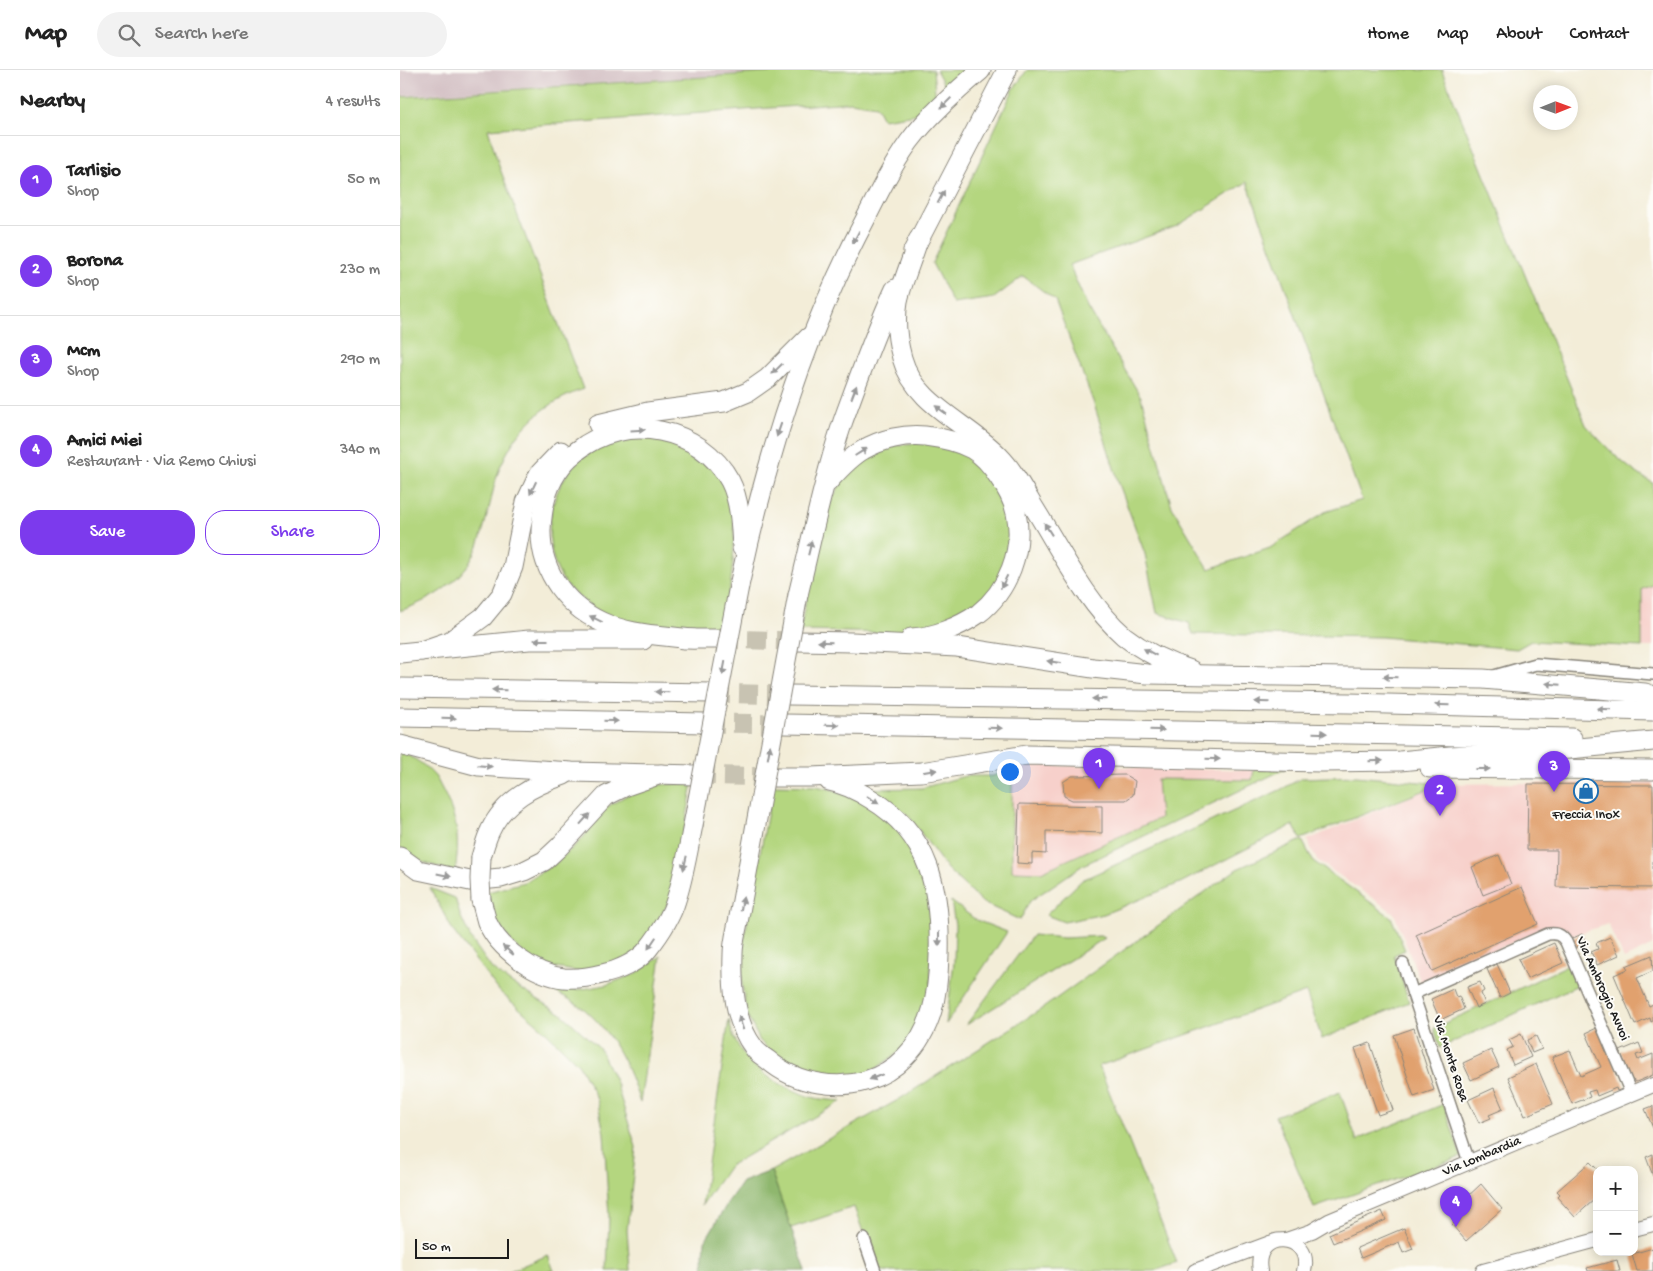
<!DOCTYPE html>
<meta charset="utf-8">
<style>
:root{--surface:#fff;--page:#f2f2f2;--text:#222;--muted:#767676;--line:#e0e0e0;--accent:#7c3aed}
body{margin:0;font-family:"Gochi Hand",sans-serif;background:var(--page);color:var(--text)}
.controls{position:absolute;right:15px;bottom:15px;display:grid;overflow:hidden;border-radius:10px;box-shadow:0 2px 12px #0003}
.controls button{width:45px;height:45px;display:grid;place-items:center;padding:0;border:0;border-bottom:1px solid var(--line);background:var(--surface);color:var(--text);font:25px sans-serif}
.compass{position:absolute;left:1133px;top:15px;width:45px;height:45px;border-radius:50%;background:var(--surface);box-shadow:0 2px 12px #0003;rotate:89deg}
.scale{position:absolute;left:15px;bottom:12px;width:94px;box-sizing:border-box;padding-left:5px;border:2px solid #1c1c1c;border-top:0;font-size:14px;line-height:18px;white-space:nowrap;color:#1c1c1c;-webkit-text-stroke:4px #fdfcf7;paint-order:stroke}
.you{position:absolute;left:609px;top:701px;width:18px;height:18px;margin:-12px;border:4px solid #fff;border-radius:50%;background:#1a73e8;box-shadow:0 0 0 8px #1a73e833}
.badge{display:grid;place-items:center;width:32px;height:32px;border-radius:50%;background:var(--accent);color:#fff;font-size:16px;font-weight:700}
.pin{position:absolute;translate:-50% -41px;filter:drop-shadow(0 1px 2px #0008)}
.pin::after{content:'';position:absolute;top:26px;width:18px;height:15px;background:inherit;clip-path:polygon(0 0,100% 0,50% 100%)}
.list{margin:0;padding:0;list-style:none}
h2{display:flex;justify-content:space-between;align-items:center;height:65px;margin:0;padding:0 20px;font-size:21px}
h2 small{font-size:16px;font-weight:400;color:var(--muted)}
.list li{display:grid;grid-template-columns:32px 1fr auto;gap:15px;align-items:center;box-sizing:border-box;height:90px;padding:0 20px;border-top:1px solid var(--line)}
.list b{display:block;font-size:19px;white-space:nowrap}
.list p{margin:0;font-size:16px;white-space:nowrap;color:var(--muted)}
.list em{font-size:16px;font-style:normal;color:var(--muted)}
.actions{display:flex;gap:10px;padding:15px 20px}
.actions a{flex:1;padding:11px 0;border:1px solid var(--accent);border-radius:20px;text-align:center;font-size:18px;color:var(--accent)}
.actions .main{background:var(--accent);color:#fff}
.icon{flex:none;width:28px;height:28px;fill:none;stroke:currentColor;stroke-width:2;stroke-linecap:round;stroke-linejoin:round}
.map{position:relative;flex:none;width:1253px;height:1201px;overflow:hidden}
header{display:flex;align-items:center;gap:30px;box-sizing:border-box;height:70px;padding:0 25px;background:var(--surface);border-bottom:1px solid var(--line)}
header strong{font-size:24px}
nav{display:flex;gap:28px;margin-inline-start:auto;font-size:18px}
.search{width:350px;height:45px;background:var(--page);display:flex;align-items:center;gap:12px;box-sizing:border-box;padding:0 18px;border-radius:28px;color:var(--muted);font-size:19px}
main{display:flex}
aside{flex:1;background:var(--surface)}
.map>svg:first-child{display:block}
.built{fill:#f7d0cb}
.industrial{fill:#d2bec2}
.green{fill:#b4d67f;stroke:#68794e;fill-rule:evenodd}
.forest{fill:#8fb76e;stroke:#566a45}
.building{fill:#e1a16e}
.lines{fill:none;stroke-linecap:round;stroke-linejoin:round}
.trunk-tunnel{stroke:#c8c3b2;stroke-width:19;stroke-dasharray:19 9;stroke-linecap:butt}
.minor-casing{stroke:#88847a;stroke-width:14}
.tertiary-casing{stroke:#88847a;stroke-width:16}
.trunk-casing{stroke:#88847a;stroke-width:21}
.minor{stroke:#fff;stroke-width:11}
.tertiary{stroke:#fff;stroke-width:14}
.trunk{stroke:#fff;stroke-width:19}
.trunk-bridge-casing{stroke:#88847a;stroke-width:21;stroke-linecap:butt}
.trunk-bridge{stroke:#fff;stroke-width:19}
.oneway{fill:#999}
.labels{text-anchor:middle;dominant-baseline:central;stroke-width:4;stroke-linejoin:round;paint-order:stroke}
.poi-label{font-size:14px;fill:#1c1c1c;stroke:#fdfcf7}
.street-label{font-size:14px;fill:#1c1c1c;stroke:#fdfcf7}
</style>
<header>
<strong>Map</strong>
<div class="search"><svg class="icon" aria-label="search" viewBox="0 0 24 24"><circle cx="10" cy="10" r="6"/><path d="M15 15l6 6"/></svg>Search here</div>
<nav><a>Home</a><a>Map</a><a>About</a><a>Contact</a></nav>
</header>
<main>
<aside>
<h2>Nearby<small>4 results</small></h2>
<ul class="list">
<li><span class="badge">1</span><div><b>Tarlisio</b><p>Shop</p></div><em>50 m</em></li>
<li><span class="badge">2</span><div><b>Borona</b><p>Shop</p></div><em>230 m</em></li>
<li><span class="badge">3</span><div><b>Mcm</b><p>Shop</p></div><em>290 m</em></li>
<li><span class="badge">4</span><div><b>Amici Miei</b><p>Restaurant · Via Remo Chiusi</p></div><em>340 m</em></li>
</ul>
<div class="actions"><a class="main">Save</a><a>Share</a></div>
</aside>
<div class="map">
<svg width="1253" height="1201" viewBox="0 0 1253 1201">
<rect width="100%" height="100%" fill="#fdfcf7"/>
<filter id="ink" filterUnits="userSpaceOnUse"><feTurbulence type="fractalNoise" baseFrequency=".02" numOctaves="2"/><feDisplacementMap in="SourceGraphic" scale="10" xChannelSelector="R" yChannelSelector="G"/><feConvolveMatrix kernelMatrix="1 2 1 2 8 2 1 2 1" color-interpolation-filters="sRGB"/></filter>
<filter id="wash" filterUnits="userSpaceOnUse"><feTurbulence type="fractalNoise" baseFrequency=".0096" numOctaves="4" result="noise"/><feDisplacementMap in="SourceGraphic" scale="20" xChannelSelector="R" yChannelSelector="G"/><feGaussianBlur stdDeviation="1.12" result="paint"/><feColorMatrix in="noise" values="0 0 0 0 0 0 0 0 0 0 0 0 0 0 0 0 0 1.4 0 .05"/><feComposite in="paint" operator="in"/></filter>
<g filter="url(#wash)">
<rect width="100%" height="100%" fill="#f3edd8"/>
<g class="built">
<path d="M 1253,515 L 1253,577 L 1242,577 L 1242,519 Z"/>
<path d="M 612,695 L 854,700 L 852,710 L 758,709 L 760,748 L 641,802 L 612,801 Z"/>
<path d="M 1253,712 L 1253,875 L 1224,889 L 1208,854 L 1171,866 L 1148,857 L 1021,913 L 994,843 L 917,790 L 907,770 L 1041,714 Z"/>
</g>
<path class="industrial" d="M 0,0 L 401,0 L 0,26 Z"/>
<g class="green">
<path d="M 411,0 L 533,0 L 536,32 L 515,44 L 483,49 L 476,36 L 451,32 L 88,59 L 99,96 L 183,319 C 146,333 120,354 103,391 C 95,406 93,425 88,442 C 83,460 79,479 68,495 C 50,519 27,531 0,541 L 0,27 Z"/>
<path d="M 536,0 L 565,0 L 546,18 Z"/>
<path d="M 627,0 L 1044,0 L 1042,1 L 1186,355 C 1207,378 1225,398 1253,413 L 1253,515 L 1242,519 L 1242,577 L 1131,571 L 1117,579 L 982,567 L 793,564 L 789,553 L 757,543 L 745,484 L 718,411 L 694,334 L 655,230 L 623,206 L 594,228 L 553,234 L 532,193 L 613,20 ZM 847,112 L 962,430 L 925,442 L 870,478 L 809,499 L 772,437 L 741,327 L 688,238 L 669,195 L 777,156 Z"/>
<path d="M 236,366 C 244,367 254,366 262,369 C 292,376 326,402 332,434 C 338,476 330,519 323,560 C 291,559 239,559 210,547 C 195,540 172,525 163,510 C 138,471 149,412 186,384 C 200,373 218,370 236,366 Z"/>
<path d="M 525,372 L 564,383 L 586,402 L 606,434 L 611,462 L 603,503 L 573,542 L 527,561 L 499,563 L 400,561 L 408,519 L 429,435 L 443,409 L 453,397 L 488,376 Z"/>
<path d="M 0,681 C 12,687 23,693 32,703 C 37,707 39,714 42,719 C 58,749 60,770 55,802 L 22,792 L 0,777 Z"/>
<path d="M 885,699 L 683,795 L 630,831 L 620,850 L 583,833 L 547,799 L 508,745 L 486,727 L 468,719 L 522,718 L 565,706 L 592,706 L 612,700 L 612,801 L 641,802 L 760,748 L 757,709 L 852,710 L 854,700 Z"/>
<path d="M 956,706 L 1041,714 L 901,769 L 893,755 L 780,813 L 704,844 L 664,852 L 646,845 L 682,810 L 880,720 L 902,708 Z"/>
<path d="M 293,713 L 272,828 L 237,882 L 207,898 L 181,902 L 156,898 L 132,890 L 114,875 L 98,855 L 89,832 L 88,822 L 124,812 L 156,793 L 182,769 L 207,737 L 227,725 L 255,715 Z"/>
<path d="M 373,715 L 416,716 L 434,720 L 462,731 L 485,747 L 505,767 L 530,823 L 531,915 L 514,971 L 466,1006 L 407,1006 L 381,992 L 360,971 L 347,945 L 342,915 L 343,875 Z"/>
<path d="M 902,770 L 913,791 L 991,847 L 1005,880 L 994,885 L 1009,932 L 922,969 L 906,922 L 699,996 L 777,1193 L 754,1201 L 477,1201 L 454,1137 L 391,1158 L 371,1101 L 498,1030 L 643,938 L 837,799 Z"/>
<path d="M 30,818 L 55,828 L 60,845 L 71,869 L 92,899 L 111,913 L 162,944 L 200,979 L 216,1013 L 236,1077 L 227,1160 L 230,1201 L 207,1201 L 209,1147 L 204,1063 L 197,1029 L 179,995 L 141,957 L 100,922 L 53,861 Z"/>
<path d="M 551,831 L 576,850 L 607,862 L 546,954 L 554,892 L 555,855 Z"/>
<path d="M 633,865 L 664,868 L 700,866 L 705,868 L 566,955 Z"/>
<path d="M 261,886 L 240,1033 C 229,998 213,963 184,939 C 169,927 145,918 128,907 C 120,902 114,895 108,889 L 149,914 L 177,920 L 206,915 L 235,904 Z"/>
<path d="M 1168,895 L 1178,915 L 1040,978 L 1034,958 L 1110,923 Z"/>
<path d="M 329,949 C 334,984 362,1007 393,1020 C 399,1022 405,1026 411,1027 C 421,1030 432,1030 442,1031 L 329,1096 L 302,1135 Z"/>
<path d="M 940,1022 L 957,1071 L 961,1068 L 1044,1034 L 1061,1087 L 914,1138 L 875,1046 Z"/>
<path d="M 148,1185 L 154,1201 L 110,1201 Z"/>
</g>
<path class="forest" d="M 371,1101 L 406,1201 L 303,1201 L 305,1171 L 330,1129 L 342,1112 Z"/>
<g id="blocks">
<g class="building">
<path d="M 725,705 L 735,711 L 733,725 L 726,730 L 672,730 L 664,726 L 663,712 L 672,706 Z"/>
<path d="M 1128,714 L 1253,715 L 1253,818 L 1156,817 L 1157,780 L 1127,780 Z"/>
<path d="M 619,734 L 702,736 L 702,763 L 646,761 L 646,784 L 632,783 L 632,794 L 617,793 Z"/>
<path d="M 1099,785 L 1111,814 L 1083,825 L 1072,797 Z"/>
<path d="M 1122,817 L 1138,854 L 1032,901 L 1016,865 Z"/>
<path d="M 1182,864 L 1186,873 L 1175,878 L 1171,869 Z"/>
<path d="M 1210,867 L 1219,885 L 1197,895 L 1191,882 L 1198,879 L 1196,873 Z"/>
<path d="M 1154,873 L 1163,893 L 1127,909 L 1118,889 Z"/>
<path d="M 1252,885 L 1253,901 L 1237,908 L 1249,936 L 1253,934 L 1253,951 L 1251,952 L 1250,948 L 1235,955 L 1214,905 L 1228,899 L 1226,896 Z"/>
<path d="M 1097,894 L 1110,923 L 1100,928 L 1087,899 Z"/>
<path d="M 1080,912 L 1084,921 L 1081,923 L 1085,934 L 1076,938 L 1067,917 Z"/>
<path d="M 1053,919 L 1056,927 L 1059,926 L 1064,939 L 1040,950 L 1031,929 Z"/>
<path d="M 1199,957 L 1225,1018 L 1217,1021 L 1216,1018 L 1197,1026 L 1195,1020 L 1188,1022 L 1190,1027 L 1172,1034 L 1152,987 L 1170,980 L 1181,1006 L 1201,997 L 1186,963 Z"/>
<path d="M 1014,958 L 1034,1020 L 1014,1027 L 994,965 Z"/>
<path d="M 1121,964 L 1131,987 L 1113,995 L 1107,980 L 1113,977 L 1109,970 Z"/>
<path d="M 1136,966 L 1142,979 L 1132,983 L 1127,970 Z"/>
<path d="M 970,973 L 993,1040 L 978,1045 L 955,978 Z"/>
<path d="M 1239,973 L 1243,983 L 1236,985 L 1238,990 L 1253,984 L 1253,1005 L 1236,1012 L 1232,1010 L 1220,981 Z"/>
<path d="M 1091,980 L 1099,997 L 1071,1010 L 1063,993 Z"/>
<path d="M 1136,994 L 1153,1034 L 1125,1046 L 1108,1007 Z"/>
<path d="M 1094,1018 L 1103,1039 L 1089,1045 L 1091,1048 L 1079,1053 L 1068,1030 Z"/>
<path d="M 1253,1036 L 1253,1058 L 1245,1039 Z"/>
<path d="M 1253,1084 L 1253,1106 L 1246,1087 Z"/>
<path d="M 1190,1092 L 1197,1099 L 1197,1132 L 1195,1129 L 1175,1147 L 1157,1127 L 1160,1124 L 1157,1121 Z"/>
<path d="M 1081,1114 L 1102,1139 L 1066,1171 L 1052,1155 L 1059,1148 L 1046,1132 L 1058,1121 L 1065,1129 Z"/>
<path d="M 982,1141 L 986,1150 L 933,1173 L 929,1164 Z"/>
<path d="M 1004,1158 L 1013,1179 L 1003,1183 L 999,1172 L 961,1188 L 957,1178 Z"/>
<path d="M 1253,1178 L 1253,1201 L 1237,1201 L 1232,1184 Z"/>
<path d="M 1217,1190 L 1220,1201 L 1188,1201 L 1187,1198 Z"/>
</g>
</g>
</g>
<g filter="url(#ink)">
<use href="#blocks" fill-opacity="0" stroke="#88847a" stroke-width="1"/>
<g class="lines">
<g class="trunk-tunnel">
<path d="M 320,569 L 398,571"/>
<path d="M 311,623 L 389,625"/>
<path d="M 305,653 L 384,654"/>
<path d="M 296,705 L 374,707"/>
</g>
<defs>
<g id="minor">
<path d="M 1094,606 L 1136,594 L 1253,604"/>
<path d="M 1003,894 L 1069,1092"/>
<path d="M 1013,924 L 1148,864 C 1156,863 1161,864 1166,872 L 1231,1023"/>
<path d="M 464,1169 L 475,1201"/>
</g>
<g id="tertiary">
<path d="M 1234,1159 L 1253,1154"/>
<path d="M 886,1170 L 912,1161 L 929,1151 L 1253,1015"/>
<path d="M 795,1201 L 870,1173"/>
<path d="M 860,1201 C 852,1158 914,1162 904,1201"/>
<path d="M 1083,1201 L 1197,1170"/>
</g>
<g id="trunk">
<path d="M 518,170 C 512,190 502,212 498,231 C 495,249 497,270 502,288 C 515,335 568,353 599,386 C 613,400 623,419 633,436 C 660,479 686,533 724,566 C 743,581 768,593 791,600"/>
<path d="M 513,181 L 607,0"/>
<path d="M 198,354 L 248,342 L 324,332 L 348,322 L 368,308 L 409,267"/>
<path d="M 427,413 C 438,401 449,388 463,380 C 481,369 505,364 525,366 C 542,368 557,371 572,379 C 582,385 592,396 598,406 C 606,417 613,430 616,443 C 624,480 608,521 578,544 C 559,557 534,567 511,568"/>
<path d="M 339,516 C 366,389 405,263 466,148 C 479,122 492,96 509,72 C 529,45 556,22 581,0"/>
<path d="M 398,525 C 412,467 424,408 443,351 C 459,307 475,262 495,219"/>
<path d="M 283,569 L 320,569"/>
<path d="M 294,569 C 266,566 236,565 209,555 C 169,540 140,503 141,460 C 142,435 148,410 166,391 C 169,387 174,384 177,381 C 225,342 301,357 330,411 C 340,430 341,457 342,478"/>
<path d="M 398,571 L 452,572 L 557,577 L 693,598 L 747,604 L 1083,609 L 1245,623 L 1253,626"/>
<path d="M 21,581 L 50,571 L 83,547 L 102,524 L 113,497 L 126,432 L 139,404 L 161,381"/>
<path d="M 0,583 L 129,570 L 243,570"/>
<path d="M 0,618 L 311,623"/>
<path d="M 389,625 L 949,633 L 1253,641"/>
<path d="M 0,647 L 305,653"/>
<path d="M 384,654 L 1172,668"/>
<path d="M 0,675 L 79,696 L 172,702 L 296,705"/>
<path d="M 1030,698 L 1253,700"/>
<path d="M 374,707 L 411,707 L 521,702 L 627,685 L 921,692 L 1000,691 L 1050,686 L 1148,681 L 1253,671"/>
<path d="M 354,765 C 349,792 344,819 339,847 C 337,859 333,872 333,884 C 332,915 334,952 354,978 C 357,983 363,986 368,990 C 383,1003 399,1010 419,1013 C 450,1019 483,1010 505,987 C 533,959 538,923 539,886 C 541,821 530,764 471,729 C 458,721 445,714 429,711"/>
<path d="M 0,787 L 18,800 L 70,811 L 101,808 L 124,801 L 144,791 L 159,777 L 206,726 L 226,716 L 261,704"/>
<path d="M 81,787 C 84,778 86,769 90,761 C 104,730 134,715 164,705"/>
<path d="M 81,830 C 83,837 85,845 87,852 C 99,879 135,905 164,908 C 177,909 190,907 202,904 C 218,901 238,892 248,879 C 259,865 271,847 276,830 C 284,806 288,780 293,755"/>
</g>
</defs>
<use href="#minor" class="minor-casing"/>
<use href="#tertiary" class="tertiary-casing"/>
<use href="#trunk" class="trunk-casing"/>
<use href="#minor" class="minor"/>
<use href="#tertiary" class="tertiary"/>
<use href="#trunk" class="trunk"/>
<defs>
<g id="trunk-bridge">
<path d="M 293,755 L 339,516"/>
<path d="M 354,765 L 398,525"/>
<path d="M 81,830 L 80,809 L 81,787"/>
</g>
</defs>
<use href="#trunk-bridge" class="trunk-bridge-casing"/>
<use href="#trunk-bridge" class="trunk-bridge"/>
</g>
<defs><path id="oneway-solid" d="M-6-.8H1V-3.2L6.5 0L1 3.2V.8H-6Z" transform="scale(1.25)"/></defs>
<g class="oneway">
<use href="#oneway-solid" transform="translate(546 33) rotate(135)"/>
<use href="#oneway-solid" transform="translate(541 127) rotate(-62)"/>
<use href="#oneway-solid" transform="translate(456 167) rotate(118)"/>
<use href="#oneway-solid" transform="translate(377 299) rotate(135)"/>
<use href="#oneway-solid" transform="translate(454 322) rotate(-69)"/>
<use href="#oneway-solid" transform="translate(541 340) rotate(-143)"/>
<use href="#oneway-solid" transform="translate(238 360) rotate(-3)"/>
<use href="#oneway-solid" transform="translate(379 360) rotate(109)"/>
<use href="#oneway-solid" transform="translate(461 382) rotate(-32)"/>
<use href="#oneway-solid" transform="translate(133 418) rotate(115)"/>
<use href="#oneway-solid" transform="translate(648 459) rotate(-122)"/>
<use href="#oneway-solid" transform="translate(410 478) rotate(-76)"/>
<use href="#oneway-solid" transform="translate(604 512) rotate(117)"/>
<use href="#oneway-solid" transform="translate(196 549) rotate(-154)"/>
<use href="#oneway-solid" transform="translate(141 570) rotate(-180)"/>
<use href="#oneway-solid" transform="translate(425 572) rotate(-179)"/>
<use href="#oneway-solid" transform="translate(750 582) rotate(-152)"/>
<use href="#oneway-solid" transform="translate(654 592) rotate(-171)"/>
<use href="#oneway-solid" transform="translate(324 598) rotate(101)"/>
<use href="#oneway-solid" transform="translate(990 607) rotate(-179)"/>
<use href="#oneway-solid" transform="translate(1153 614) rotate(-175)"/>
<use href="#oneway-solid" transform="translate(99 620) rotate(-179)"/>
<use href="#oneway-solid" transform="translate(262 622) rotate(-179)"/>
<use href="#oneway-solid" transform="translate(699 629) rotate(-179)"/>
<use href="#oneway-solid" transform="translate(862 632) rotate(-179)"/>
<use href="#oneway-solid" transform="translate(1042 635) rotate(-179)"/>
<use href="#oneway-solid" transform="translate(1204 639) rotate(-179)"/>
<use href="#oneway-solid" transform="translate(49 648) rotate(1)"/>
<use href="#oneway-solid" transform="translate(211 651) rotate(1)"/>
<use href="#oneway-solid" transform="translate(432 655) rotate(1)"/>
<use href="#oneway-solid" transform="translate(595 658) rotate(1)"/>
<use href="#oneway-solid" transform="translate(757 660) rotate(1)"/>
<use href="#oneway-solid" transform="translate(920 663) rotate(1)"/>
<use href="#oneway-solid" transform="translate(369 682) rotate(-80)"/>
<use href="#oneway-solid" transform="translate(813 689) rotate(1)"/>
<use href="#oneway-solid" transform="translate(976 691) rotate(-1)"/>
<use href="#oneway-solid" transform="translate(85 696) rotate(5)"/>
<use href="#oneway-solid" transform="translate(1083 699)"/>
<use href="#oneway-solid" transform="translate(530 701) rotate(-9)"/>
<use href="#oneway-solid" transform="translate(473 730) rotate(31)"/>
<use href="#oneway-solid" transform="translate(185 749) rotate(-48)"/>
<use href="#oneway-solid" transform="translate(285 793) rotate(103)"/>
<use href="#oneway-solid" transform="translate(44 805) rotate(12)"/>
<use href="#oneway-solid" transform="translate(342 834) rotate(-80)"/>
<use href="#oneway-solid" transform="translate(539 869) rotate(90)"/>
<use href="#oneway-solid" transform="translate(252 873) rotate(124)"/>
<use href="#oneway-solid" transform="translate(108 880) rotate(-139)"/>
<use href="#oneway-solid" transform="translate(341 953) rotate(-108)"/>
<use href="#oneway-solid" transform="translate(476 1007) rotate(158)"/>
</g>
</g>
<defs>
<symbol id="shop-ring" viewBox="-11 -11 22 22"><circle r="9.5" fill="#fdfcf7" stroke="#1f6fb2" stroke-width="1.5"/><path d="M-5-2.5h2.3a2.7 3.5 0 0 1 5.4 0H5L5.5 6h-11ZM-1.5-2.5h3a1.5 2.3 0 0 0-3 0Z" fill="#1f6fb2"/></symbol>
</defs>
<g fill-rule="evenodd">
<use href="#shop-ring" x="1172" y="707" width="28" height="28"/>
</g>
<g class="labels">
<g class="poi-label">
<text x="1186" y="745">Freccia Inox</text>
</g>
<g class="street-label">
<text transform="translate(1202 919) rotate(66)">Via Ambrogio Avvoi</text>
<text transform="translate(1050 989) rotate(72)">Via Monte Rosa</text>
<text transform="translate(1082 1087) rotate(-23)">Via Lombardia</text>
</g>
</g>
</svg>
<div class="controls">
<button>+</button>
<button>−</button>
</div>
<svg class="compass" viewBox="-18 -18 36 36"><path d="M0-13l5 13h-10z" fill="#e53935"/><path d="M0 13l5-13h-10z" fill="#767676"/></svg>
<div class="scale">50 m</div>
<div class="you"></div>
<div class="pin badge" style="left:699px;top:719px">1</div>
<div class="pin badge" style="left:1040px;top:746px">2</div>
<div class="pin badge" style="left:1154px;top:722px">3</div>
<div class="pin badge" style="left:1056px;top:1157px">4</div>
</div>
</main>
